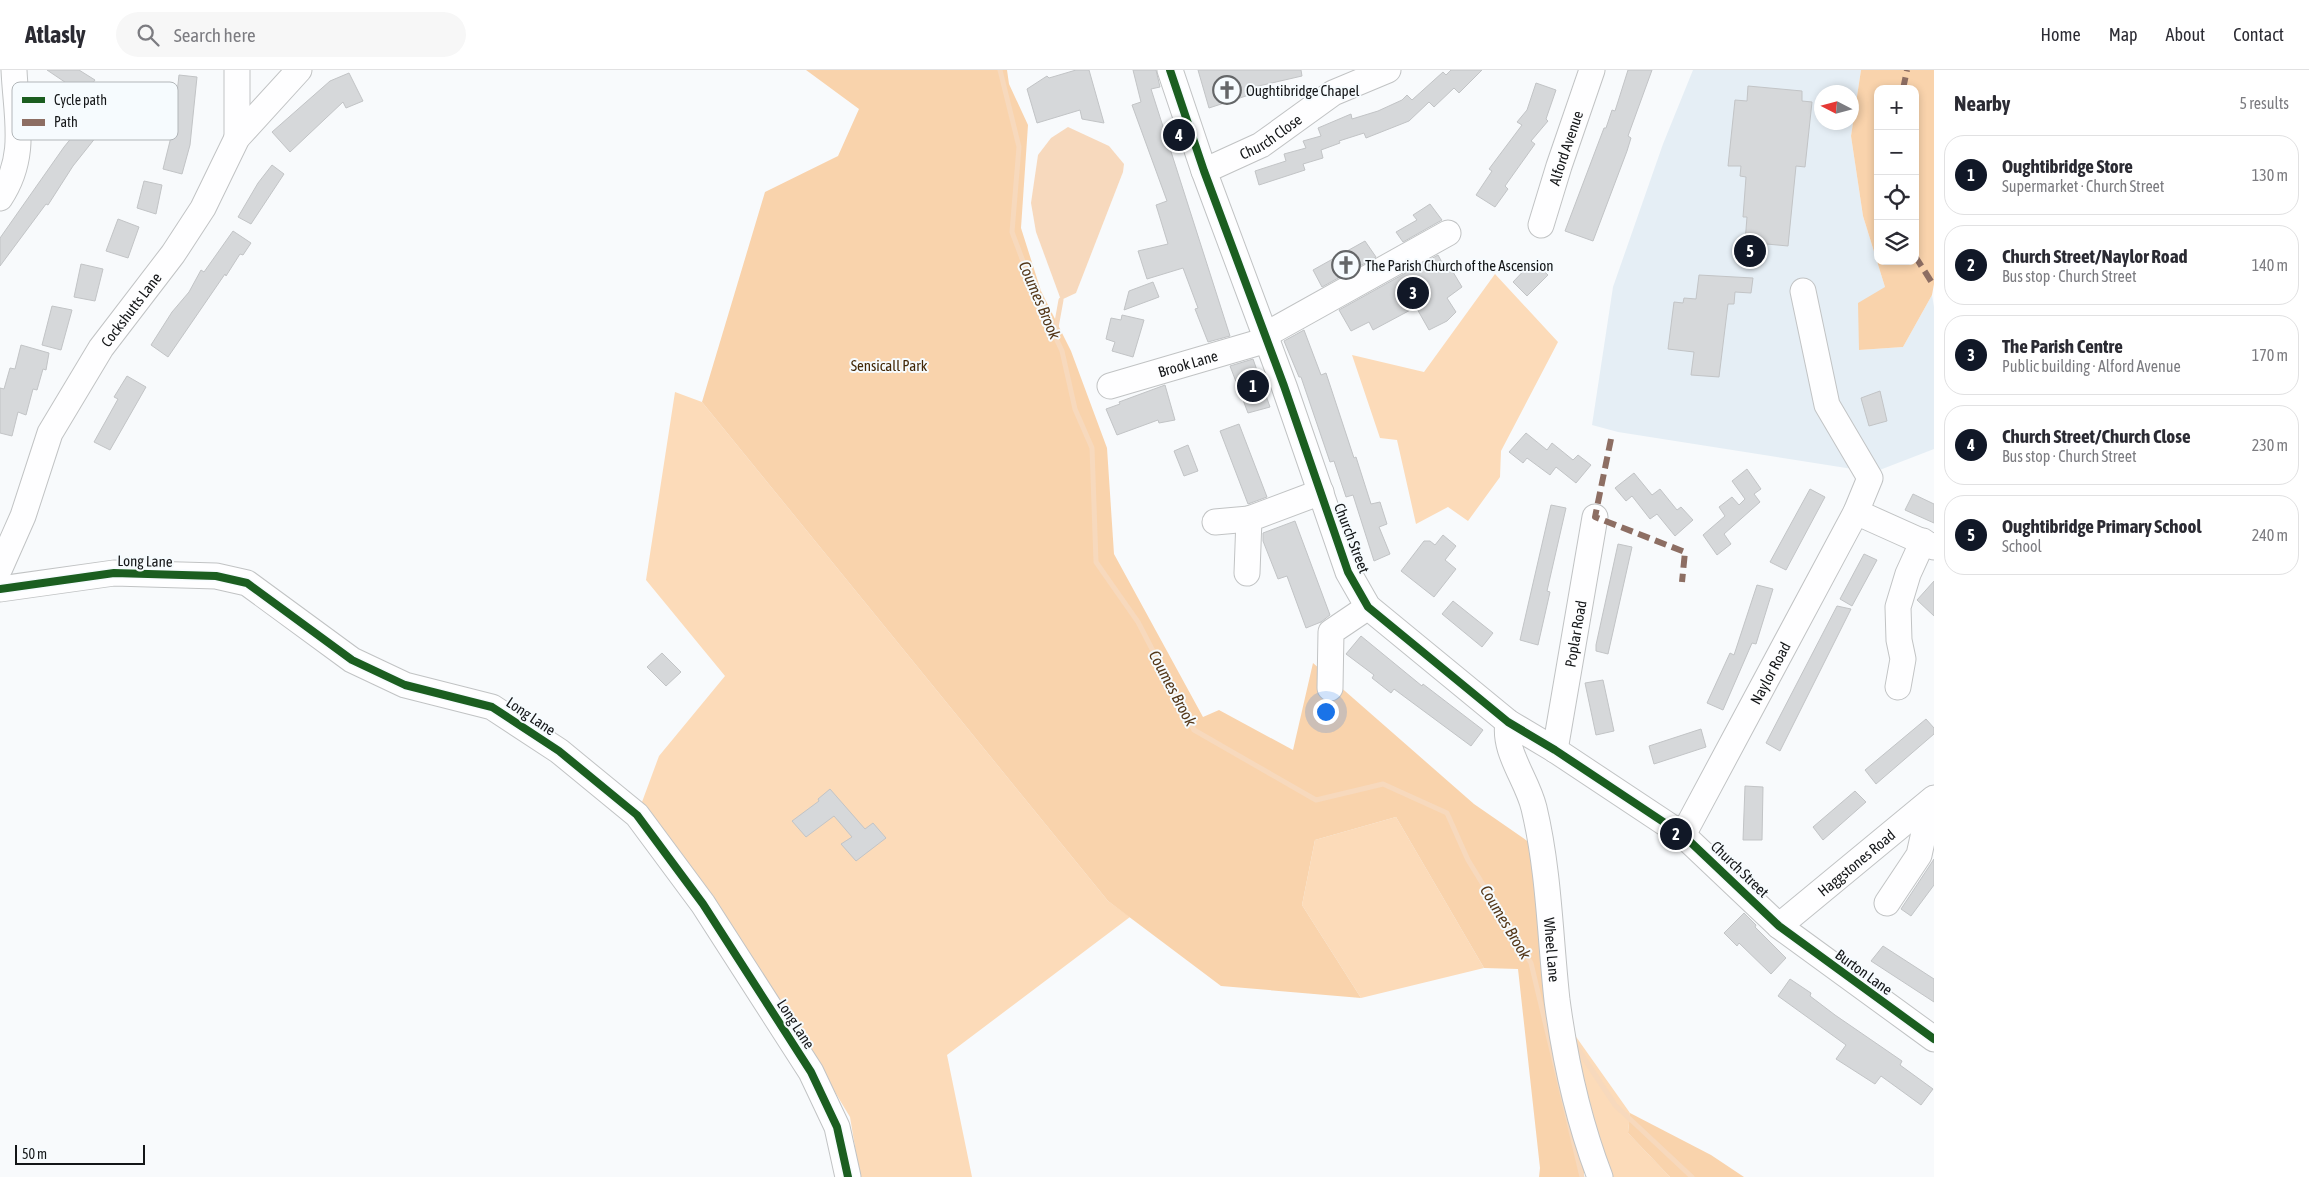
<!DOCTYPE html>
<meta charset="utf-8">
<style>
:root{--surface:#fff;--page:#f7f7f7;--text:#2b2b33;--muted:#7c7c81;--line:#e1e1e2;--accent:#111827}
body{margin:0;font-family:"Asap Condensed",sans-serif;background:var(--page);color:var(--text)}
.controls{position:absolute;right:15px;top:15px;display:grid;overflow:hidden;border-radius:10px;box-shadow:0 2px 8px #0003}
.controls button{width:45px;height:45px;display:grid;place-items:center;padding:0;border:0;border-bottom:1px solid var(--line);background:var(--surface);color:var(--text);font:25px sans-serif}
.compass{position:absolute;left:1814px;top:15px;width:45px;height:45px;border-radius:50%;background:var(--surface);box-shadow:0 2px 8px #0003;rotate:276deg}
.scale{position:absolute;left:15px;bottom:12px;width:130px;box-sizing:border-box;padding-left:5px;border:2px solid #141618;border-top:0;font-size:14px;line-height:18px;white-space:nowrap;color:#141618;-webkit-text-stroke:4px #f6fbfe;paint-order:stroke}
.you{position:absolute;left:1325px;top:641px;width:18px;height:18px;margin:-12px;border:4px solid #fff;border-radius:50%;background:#1a73e8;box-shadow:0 0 0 8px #1a73e833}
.badge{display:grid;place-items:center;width:32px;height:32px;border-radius:50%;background:var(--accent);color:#fff;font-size:16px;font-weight:700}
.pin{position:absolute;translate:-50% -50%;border:2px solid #fff;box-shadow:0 1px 5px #0006}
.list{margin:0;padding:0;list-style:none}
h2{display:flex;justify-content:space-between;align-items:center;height:65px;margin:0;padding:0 20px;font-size:21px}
h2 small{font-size:16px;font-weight:400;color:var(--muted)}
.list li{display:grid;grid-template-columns:32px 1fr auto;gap:15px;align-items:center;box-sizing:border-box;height:80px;margin:0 10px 10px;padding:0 10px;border:1px solid var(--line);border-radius:20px}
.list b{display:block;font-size:19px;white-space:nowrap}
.list p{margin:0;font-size:16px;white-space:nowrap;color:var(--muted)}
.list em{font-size:16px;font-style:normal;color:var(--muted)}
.icon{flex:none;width:28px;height:28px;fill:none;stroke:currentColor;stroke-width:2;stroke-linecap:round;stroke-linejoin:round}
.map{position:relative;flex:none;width:1934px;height:1107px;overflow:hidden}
header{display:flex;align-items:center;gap:30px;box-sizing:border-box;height:70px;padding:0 25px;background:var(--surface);border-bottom:1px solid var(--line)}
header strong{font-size:24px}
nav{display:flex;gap:28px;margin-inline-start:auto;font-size:18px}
.search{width:350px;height:45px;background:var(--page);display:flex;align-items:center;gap:12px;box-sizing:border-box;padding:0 18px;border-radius:28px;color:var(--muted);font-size:19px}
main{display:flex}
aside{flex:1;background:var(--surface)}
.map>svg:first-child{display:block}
.built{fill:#e5eef5;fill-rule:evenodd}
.green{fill:#fcdbb9}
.forest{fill:#f9d3ac;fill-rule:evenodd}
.water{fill:#f7d9bd}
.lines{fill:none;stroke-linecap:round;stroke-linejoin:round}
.stream{stroke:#f7d9bd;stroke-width:5}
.building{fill:#d6d8da;stroke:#c2c4c6}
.minor-casing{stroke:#c1c3c4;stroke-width:27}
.minor{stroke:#fefeff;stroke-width:25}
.quiet{stroke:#8d6e63;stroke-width:6;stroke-dasharray:12 6;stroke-linecap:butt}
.cycleway-casing{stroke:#f6fbfe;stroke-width:11}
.cycleway{stroke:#1b5e20;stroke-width:8}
.labels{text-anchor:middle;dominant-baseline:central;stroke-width:4;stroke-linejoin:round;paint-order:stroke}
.poi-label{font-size:15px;fill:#141618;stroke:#f6fbfe;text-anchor:start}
.street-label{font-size:15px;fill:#141618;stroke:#f6fbfe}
.park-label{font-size:15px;fill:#422706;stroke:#f6fbfe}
.water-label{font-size:16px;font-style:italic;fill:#543718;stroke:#f6fbfe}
.key{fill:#f6fbfe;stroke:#b2b6b9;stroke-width:1}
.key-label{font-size:14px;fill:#141618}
</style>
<header>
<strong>Atlasly</strong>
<div class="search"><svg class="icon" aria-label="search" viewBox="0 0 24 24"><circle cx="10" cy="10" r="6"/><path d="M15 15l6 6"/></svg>Search here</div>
<nav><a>Home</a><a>Map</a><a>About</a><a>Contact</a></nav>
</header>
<main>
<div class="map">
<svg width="1934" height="1107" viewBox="0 0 1934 1107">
<rect width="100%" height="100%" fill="#f8fafc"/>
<path class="built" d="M 1693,0 L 1861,0 L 1851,66 L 1863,146 L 1885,217 L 1859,280 L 1903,277 L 1932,225 L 1934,237 L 1934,379 L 1877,401 L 1859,400 L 1618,362 L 1592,355 L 1613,217 L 1663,74 ZM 1822,22 L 1852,22 L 1852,52 L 1822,52 Z"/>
<g class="green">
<path d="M 1495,204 L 1558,272 L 1501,381 L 1500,407 L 1468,451 L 1448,437 L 1416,454 L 1397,370 L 1380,368 L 1352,285 L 1424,302 Z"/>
<path d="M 675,322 L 702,332 L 1108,831 L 1130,847 L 947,985 L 972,1107 L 860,1107 L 850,1047 L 815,989 L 642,732 L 659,686 L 725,606 L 646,510 Z"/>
<path d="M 1396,747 L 1484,898 L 1361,928 L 1302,835 L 1315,770 Z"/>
<path d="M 1567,954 L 1630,1043 L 1628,1063 L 1670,1107 L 1607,1107 Z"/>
</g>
<g class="forest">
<path d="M 806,0 L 1007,0 L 1009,14 L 1028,55 L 1021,158 L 1041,221 L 1071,281 L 1107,378 L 1114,484 L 1203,647 L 1219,640 L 1293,680 L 1313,593 L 1474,734 L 1536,777 L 1587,1088 L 1583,1107 L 1539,1107 L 1540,1098 L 1518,899 L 1484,898 L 1396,747 L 1315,770 L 1302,835 L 1361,928 L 1221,916 L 1108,831 L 702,332 L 765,122 L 838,86 L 859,39 Z"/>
<path d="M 1861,0 L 1934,0 L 1934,214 L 1932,225 L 1903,277 L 1859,280 L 1858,233 L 1885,217 L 1863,146 L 1851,66 ZM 1878,19 L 1915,19 L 1915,191 L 1878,191 Z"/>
<path d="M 1630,1043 L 1711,1085 L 1744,1107 L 1670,1107 L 1628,1063 Z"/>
</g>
<path class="water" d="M 1068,57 L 1109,76 L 1124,94 L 1123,102 L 1076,223 L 1061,230 L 1036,162 L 1031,133 L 1038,85 L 1051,68 Z"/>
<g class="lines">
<g class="stream">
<path d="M 1000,0 L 1019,77 L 1012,162 L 1036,226 L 1062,281 L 1075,339 L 1092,378 L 1096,492 L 1138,552 L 1194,660 L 1316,730 L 1383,714 L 1447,743 L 1468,790 L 1531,893 L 1582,1107"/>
<path d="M 1055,263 L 1061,230"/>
<path d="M 1574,973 L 1615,1035 L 1692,1107"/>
</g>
</g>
<g class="building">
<path d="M 47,0 L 79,0 L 95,10 L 84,25 Z"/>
<path d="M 1076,0 L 1089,0 L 1104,53 L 1082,49 L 1080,40 L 1037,53 L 1027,19 L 1047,6 L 1049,8 Z"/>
<path d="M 1133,0 L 1156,0 L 1160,17 L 1151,19 L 1230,266 L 1208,272 L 1195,239 L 1198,238 L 1183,198 L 1147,209 L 1138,181 L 1168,174 L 1156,135 L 1167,131 L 1132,35 L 1141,32 Z"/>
<path d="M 1198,0 L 1301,0 L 1302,6 L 1250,18 L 1252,24 L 1209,38 Z"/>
<path d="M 1451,0 L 1482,0 L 1459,23 L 1454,18 L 1434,37 L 1429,32 L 1409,51 L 1366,68 L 1364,63 L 1339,71 L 1340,73 L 1321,80 L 1323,88 L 1303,94 L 1305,100 L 1259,115 L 1255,101 L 1286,91 L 1284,84 L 1306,78 L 1303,71 L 1321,66 L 1318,58 L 1351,44 L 1352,49 L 1378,41 L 1402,30 L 1407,25 L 1412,30 L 1443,2 L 1446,5 Z"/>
<path d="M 1628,0 L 1652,0 L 1628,66 L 1631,68 L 1627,81 L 1593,171 L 1565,161 L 1604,58 L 1606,58 L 1612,40 L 1615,41 Z"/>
<path d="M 349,3 L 363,31 L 346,38 L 343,32 L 290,82 L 272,62 L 330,11 Z"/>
<path d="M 179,5 L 197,7 L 190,75 L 182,104 L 163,99 L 173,59 Z"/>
<path d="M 1536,13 L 1556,20 L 1546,49 L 1548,51 L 1531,71 L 1535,74 L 1505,116 L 1508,119 L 1495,137 L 1476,125 L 1492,101 L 1489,99 L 1522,55 L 1517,52 L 1527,40 Z"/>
<path d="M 1748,16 L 1802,21 L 1802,31 L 1812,32 L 1805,97 L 1796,96 L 1788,176 L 1745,172 L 1747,147 L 1743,147 L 1746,107 L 1740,106 L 1741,96 L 1728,96 L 1735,30 L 1747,31 Z"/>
<path d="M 93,41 L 108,52 L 73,96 L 48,135 L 46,134 L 0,196 L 0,168 L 64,77 Z"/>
<path d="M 272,95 L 284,104 L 251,154 L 238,147 L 258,113 Z"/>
<path d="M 144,111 L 162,115 L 156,144 L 137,138 Z"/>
<path d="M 1430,134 L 1442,150 L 1403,172 L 1396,162 L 1417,150 L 1413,145 Z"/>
<path d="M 118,149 L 139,157 L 128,188 L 106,181 Z"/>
<path d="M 233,161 L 251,173 L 243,185 L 240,184 L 226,206 L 225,204 L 168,287 L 151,275 L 172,242 L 189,222 L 201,200 L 204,202 Z"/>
<path d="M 1365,171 L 1376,187 L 1322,217 L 1313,200 Z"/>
<path d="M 1438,185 L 1446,200 L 1453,202 L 1462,217 L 1447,228 L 1456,242 L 1447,251 L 1429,260 L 1416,237 L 1373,260 L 1369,252 L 1351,261 L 1339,240 Z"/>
<path d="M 1533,191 L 1548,205 L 1527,226 L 1513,212 Z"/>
<path d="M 81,194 L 103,199 L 95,231 L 74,227 Z"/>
<path d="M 1699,205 L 1753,208 L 1751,223 L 1735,222 L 1734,234 L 1728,234 L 1719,307 L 1691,305 L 1694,282 L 1668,279 L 1674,232 L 1683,233 L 1684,228 L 1696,229 Z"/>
<path d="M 1153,212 L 1159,227 L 1124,240 L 1129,221 Z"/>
<path d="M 52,236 L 72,240 L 61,280 L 42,275 Z"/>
<path d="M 1122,245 L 1144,250 L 1133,287 L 1112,281 L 1115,272 L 1106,269 L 1111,248 L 1121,250 Z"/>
<path d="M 1304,260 L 1321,305 L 1326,303 L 1354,388 L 1356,387 L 1371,434 L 1380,432 L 1387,454 L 1379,457 L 1390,484 L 1374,491 L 1353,425 L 1346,427 L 1334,391 L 1330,392 L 1301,307 L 1299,307 L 1284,271 Z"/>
<path d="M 21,275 L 49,283 L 46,300 L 43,299 L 37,320 L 33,319 L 26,345 L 18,342 L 12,366 L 0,363 L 0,318 L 4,319 L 10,298 L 15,299 Z"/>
<path d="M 1253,289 L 1270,337 L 1248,343 L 1230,296 Z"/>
<path d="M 127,306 L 146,317 L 110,380 L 94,372 L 118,329 L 114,327 Z"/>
<path d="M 1165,315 L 1175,350 L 1159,353 L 1158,350 L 1117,365 L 1106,339 L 1120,334 L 1119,332 Z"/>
<path d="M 1880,321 L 1887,351 L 1869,356 L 1861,328 Z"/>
<path d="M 1239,354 L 1267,427 L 1248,434 L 1220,361 Z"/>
<path d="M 1526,363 L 1547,380 L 1552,373 L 1573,390 L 1578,385 L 1591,395 L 1576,413 L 1556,397 L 1550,405 L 1527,388 L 1523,393 L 1509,382 Z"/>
<path d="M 1188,375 L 1198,401 L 1184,406 L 1174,381 Z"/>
<path d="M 1747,399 L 1761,419 L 1754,424 L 1760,432 L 1724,464 L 1731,474 L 1717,485 L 1703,465 L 1725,446 L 1719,437 L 1732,427 L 1739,435 L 1745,429 L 1732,411 Z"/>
<path d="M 1634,403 L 1652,425 L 1660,419 L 1677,440 L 1681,437 L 1693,450 L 1675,466 L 1657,444 L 1650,449 L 1632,426 L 1626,431 L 1615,418 Z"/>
<path d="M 1810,419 L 1825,427 L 1786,500 L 1770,492 Z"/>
<path d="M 1913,424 L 1934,434 L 1934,453 L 1905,440 Z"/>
<path d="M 1551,435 L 1566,438 L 1547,521 L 1550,522 L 1538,575 L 1520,570 Z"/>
<path d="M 1295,451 L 1330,545 L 1321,552 L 1306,558 L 1287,506 L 1278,509 L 1263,471 L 1263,463 Z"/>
<path d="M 1443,465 L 1456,476 L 1445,490 L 1456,499 L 1434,527 L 1401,501 L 1424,471 L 1430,471 L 1435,475 Z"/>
<path d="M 1618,474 L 1632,477 L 1608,584 L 1596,581 L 1596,575 Z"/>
<path d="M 1864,484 L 1877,490 L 1852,536 L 1840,529 Z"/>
<path d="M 1934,511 L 1934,546 L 1917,530 Z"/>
<path d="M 1757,515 L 1773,519 L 1756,574 L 1752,573 L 1723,640 L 1707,633 L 1730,583 L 1734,585 Z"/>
<path d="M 1453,531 L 1493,563 L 1482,577 L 1442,544 Z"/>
<path d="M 1837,536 L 1851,539 L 1780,681 L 1766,673 Z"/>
<path d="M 1361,566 L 1422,616 L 1423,614 L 1483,660 L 1471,676 L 1394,619 L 1391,623 L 1372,608 L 1374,605 L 1346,584 Z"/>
<path d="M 662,583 L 681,602 L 666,616 L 647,597 Z"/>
<path d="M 1603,610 L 1614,661 L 1596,665 L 1585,613 Z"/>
<path d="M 1926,649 L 1934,658 L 1934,664 L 1876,714 L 1865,700 Z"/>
<path d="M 1701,659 L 1706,677 L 1654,694 L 1649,676 Z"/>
<path d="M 1745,716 L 1763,717 L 1762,770 L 1743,770 Z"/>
<path d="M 830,719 L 865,759 L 873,753 L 886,768 L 856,791 L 841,774 L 852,767 L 834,746 L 806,767 L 792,751 L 819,731 L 818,729 Z"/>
<path d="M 1855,721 L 1866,732 L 1823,770 L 1813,757 Z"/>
<path d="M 1934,789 L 1934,815 L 1911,846 L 1901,839 Z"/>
<path d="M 1744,843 L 1756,855 L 1755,857 L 1786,888 L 1771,904 L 1739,873 L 1737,876 L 1724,863 Z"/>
<path d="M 1883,876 L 1934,909 L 1934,932 L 1871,891 Z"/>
<path d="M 1790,909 L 1811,923 L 1810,926 L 1835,945 L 1902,991 L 1900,995 L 1933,1019 L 1921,1035 L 1881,1006 L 1875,1014 L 1836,989 L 1846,975 L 1778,926 Z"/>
</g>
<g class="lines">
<defs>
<g id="minor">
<path d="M 237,0 L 237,68"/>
<path d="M 1170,0 L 1204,101 L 1284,316 L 1348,502 L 1368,537 L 1508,652 L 1555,680 L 1683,765 L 1779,856 L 1934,969"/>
<path id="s1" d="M 1204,101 L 1261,75 L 1333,23 L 1388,0"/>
<path d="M 0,128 C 28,86 16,47 14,0"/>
<path id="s2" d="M 1541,155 L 1559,96 L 1592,0"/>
<path d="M 1265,265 L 1448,163"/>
<path id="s3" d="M 1110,316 L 1267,270"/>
<path d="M 1856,442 L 1934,477"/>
<path d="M 1215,452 L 1249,449"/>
<path id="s4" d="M 0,498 L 23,446 L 50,363 L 101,278 L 173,184 L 203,138 L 237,68 L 299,0"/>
<path d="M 1247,503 L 1249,449 L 1321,422"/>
<path d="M 0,519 L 114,503 L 216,506 L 247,513 L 352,590 L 405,615 L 492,637 L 559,681 L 637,745 L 703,834 L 811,1002 L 837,1057 L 848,1107"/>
<path d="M 1898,617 L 1903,589 L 1899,570 L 1898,537 L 1908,504 L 1923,471"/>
<path d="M 1330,618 L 1331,562 L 1368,537"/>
<path id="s5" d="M 1508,652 C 1503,682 1527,709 1534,738 C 1549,801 1550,866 1557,930 C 1565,990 1578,1050 1600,1107"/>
<path id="s6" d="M 1555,680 L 1595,447"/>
<path id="s7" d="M 1683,765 L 1856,442 L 1870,408 L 1827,335 L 1803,221"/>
<path d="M 1887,833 L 1919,785 L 1931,731"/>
<path id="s8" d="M 1779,856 L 1934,728"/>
</g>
</defs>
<use href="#minor" class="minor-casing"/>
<use href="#minor" class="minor"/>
<g class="quiet">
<path d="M 1903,19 L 1907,0"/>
<path d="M 1915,186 L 1934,216"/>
<path d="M 1611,369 L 1595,447 L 1685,482 L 1682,512"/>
</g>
<defs>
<g id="cycleway">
<path d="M 1170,0 L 1204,101 L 1284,316 L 1348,502 L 1368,537 L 1508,652 L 1555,680 L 1683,765 L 1779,856 L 1934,969"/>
<path d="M 0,519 L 114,503 L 216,506 L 247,513 L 352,590 L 405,615 L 492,637 L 559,681 L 637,745 L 703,834 L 811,1002 L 837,1057 L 848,1107"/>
</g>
</defs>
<use href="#cycleway" class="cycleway-casing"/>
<use href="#cycleway" class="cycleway"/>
</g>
<defs>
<symbol id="church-ring" viewBox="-11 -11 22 22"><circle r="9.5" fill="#f6fbfe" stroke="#646668" stroke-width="1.5"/><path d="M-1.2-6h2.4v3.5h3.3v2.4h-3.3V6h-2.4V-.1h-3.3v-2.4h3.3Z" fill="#646668"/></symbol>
</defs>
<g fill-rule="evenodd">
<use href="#church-ring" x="1211" y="4" width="32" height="32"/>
<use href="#church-ring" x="1330" y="179" width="32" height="32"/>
</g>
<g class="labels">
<g class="poi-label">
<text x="1246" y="20">Oughtibridge Chapel</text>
<text x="1365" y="195">The Parish Church of the Ascension</text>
</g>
<g class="street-label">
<text stroke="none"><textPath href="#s1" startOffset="75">Church Close</textPath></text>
<text stroke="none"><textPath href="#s2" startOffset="81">Alford Avenue</textPath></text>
<text stroke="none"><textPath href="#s4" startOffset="292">Cockshutts Lane</textPath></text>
<text stroke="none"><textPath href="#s3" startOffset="81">Brook Lane</textPath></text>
<text transform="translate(1352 468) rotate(69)">Church Street</text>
<text transform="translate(145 491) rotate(1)">Long Lane</text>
<text stroke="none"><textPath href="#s6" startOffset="118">Poplar Road</textPath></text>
<text stroke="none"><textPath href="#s7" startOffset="184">Naylor Road</textPath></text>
<text transform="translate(531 646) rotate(34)">Long Lane</text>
<text stroke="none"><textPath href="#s8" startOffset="100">Haggstones Road</textPath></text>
<text transform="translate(1740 799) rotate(44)">Church Street</text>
<text stroke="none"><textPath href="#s5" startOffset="234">Wheel Lane</textPath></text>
<text transform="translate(1864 902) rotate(36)">Burton Lane</text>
<text transform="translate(796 954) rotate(57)">Long Lane</text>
</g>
<g class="park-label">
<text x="889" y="295">Sensicall Park</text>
</g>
<g class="water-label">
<text transform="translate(1040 230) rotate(67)">Coumes Brook</text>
<text transform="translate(1173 618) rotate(62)">Coumes Brook</text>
<text transform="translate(1506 852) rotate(59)">Coumes Brook</text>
</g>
</g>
<rect x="12" y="12" width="166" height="58" rx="8" class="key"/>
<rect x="22" y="27" width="23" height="6" fill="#1b5e20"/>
<rect x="22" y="49" width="23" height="7" fill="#8d6e63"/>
<g class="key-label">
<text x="54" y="35">Cycle path</text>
<text x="54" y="57">Path</text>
</g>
</svg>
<div class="controls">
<button>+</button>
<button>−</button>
<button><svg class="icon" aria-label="locate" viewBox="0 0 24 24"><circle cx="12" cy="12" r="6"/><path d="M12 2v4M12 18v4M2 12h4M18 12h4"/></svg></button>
<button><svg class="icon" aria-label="layers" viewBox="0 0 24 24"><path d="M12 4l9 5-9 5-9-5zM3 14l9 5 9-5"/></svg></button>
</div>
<svg class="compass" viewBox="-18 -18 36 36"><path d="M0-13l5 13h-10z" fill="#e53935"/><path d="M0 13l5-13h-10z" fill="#7c7c81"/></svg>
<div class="scale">50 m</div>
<div class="you"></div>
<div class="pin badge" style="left:1253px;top:316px">1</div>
<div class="pin badge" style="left:1676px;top:764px">2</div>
<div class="pin badge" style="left:1413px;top:223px">3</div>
<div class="pin badge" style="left:1179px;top:65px">4</div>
<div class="pin badge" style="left:1750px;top:181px">5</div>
</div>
<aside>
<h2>Nearby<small>5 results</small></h2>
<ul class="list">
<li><span class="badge">1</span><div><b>Oughtibridge Store</b><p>Supermarket · Church Street</p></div><em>130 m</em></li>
<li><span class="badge">2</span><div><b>Church Street/Naylor Road</b><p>Bus stop · Church Street</p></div><em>140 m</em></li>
<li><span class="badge">3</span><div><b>The Parish Centre</b><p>Public building · Alford Avenue</p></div><em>170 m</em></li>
<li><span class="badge">4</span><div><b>Church Street/Church Close</b><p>Bus stop · Church Street</p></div><em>230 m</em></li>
<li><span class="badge">5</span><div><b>Oughtibridge Primary School</b><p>School</p></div><em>240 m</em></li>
</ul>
</aside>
</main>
